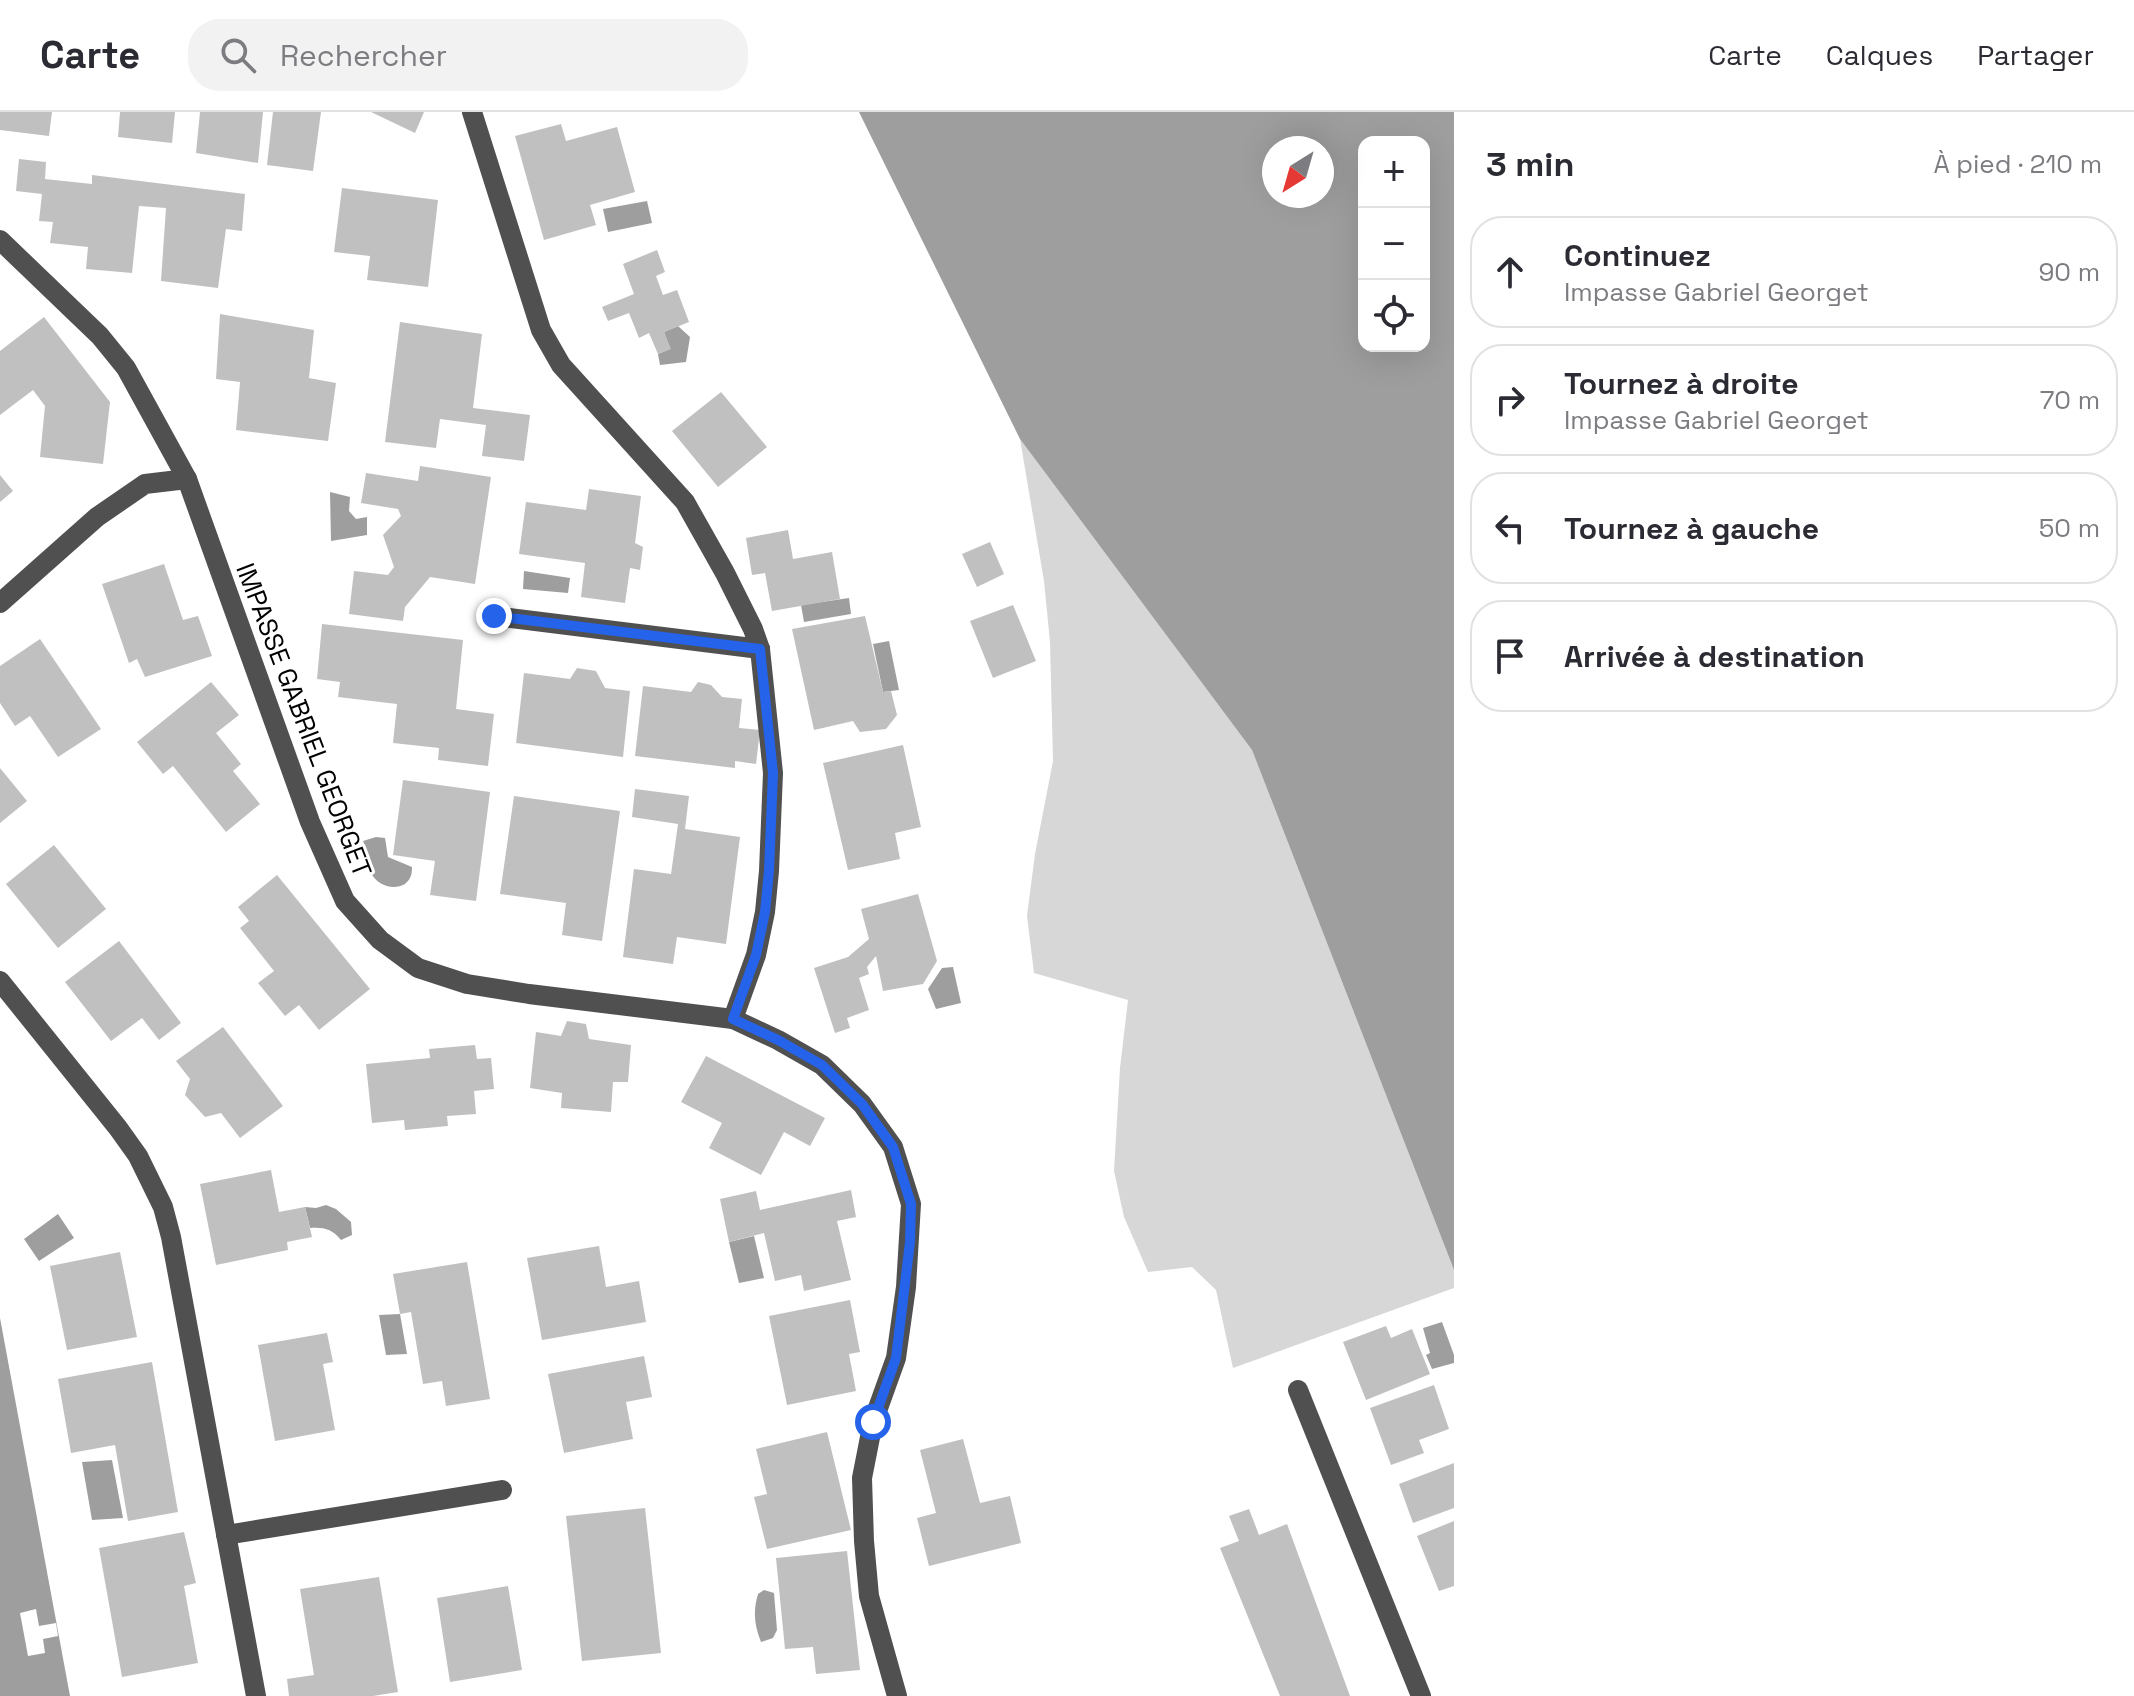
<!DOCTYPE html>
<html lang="fr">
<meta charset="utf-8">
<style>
:root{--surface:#fff;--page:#f2f2f3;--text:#2b2b33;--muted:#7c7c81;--line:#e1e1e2}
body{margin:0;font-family:"Space Grotesk",sans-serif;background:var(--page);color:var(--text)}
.controls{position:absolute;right:24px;top:24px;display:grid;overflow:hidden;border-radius:16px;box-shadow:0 8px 32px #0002}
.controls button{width:72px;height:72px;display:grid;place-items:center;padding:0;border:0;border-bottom:2px solid var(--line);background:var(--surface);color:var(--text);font:40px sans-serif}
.compass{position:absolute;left:1262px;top:24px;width:72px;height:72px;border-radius:50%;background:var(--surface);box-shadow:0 8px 32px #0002;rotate:217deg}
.stop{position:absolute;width:24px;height:24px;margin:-18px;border:6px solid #2563eb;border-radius:50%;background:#fff}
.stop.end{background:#2563eb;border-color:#fff;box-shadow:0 2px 8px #0008}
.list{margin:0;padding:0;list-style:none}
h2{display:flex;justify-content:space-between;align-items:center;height:104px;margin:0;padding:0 32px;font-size:34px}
h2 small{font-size:26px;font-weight:400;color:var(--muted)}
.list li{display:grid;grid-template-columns:52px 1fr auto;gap:24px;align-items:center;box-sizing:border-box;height:112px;margin:0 16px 16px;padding:0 16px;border:2px solid var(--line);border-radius:32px}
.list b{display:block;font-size:30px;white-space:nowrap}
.list p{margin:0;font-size:26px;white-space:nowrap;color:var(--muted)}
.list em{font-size:26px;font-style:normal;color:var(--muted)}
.icon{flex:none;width:44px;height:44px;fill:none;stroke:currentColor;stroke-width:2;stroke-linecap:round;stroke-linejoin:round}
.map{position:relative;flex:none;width:1454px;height:1584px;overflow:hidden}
header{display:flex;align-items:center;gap:48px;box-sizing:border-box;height:112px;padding:0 40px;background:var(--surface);border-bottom:2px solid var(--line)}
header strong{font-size:38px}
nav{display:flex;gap:44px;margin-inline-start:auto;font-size:28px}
.search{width:560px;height:72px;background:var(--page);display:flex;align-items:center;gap:20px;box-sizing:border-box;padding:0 28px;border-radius:32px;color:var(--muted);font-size:30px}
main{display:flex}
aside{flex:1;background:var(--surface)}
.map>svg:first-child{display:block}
.green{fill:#d7d7d7}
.water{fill:#9e9e9e;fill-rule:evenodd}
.pier{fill:#fff}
.building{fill:#c0c0c0}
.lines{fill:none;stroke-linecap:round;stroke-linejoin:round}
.minor{stroke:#505050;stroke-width:20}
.route{stroke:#2563eb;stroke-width:10}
.labels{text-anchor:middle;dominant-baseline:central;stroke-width:6;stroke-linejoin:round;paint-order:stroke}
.street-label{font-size:26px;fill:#000;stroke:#fff}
</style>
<header>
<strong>Carte</strong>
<div class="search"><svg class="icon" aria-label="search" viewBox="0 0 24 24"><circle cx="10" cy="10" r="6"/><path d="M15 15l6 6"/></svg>Rechercher</div>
<nav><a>Carte</a><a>Calques</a><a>Partager</a></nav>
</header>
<main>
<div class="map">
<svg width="1454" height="1584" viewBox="0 0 1454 1584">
<rect width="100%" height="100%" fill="#fff"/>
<path class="green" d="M 1020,327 L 1252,638 L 1454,1158 L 1454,1176 L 1233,1256 L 1216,1178 L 1192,1155 L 1148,1160 L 1124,1105 L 1114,1059 L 1120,956 L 1128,888 L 1034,861 L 1027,804 L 1035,742 L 1053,649 L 1050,530 L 1044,469 Z"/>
<g class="water">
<path d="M 859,0 L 1454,0 L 1454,1158 L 1252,638 L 1020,327 ZM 1364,30 L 1424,30 L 1424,234 L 1364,234 ZM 1274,36 L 1322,36 L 1322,84 L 1274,84 Z"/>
<path d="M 647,89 L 652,111 L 608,120 L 603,97 Z"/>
<path d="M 678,214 L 690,225 L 686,250 L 660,253 L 658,242 L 670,237 L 664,220 Z"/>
<path d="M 330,380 L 350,385 L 349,399 L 356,407 L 367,405 L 367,423 L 331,429 Z"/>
<path d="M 524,459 L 570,466 L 568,481 L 523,477 Z"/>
<path d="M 849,486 L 851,502 L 804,510 L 801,493 Z"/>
<path d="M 889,529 L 899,578 L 883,580 L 873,532 Z"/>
<path d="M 376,725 L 385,726 L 388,745 L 412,755 C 412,762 411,767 405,772 C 393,779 377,773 371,761 C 366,751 368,740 363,729 Z"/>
<path d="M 953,855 L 961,891 L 936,897 L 928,877 L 942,856 Z"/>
<path d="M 326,1093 L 336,1097 L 351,1110 L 352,1123 L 341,1128 C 332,1117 324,1115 310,1116 L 305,1095 L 316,1096 Z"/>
<path d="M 58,1102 L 74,1126 L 39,1149 L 24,1127 Z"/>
<path d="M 754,1124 L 764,1166 L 739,1171 L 729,1130 Z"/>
<path d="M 400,1202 L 407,1242 L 386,1243 L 379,1203 Z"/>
<path d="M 0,1206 L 70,1584 L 0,1584 Z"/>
<path d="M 1442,1210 L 1454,1243 L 1454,1251 L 1432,1257 L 1426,1243 L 1430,1241 L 1423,1216 Z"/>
<path d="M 112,1348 L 123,1406 L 92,1408 L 82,1350 Z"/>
<path d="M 764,1478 L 774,1481 L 777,1518 L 773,1526 L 761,1530 C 754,1513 753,1499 758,1482 Z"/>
</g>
<path class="pier" d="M 36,1497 L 39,1514 L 56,1511 L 58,1524 L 43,1527 L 45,1541 L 28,1544 L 20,1501 Z"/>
<g class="building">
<path d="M 0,0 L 52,0 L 49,24 L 0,18 Z"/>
<path d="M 120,0 L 175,0 L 172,31 L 118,25 Z"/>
<path d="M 200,0 L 263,0 L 258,51 L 196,41 Z"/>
<path d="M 273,0 L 321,0 L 313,59 L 267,53 Z"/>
<path d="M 371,0 L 424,0 L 415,21 Z"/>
<path d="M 561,12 L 566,29 L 617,15 L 635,80 L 590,93 L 596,113 L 544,128 L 515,24 Z"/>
<path d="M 19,47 L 46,50 L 45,67 L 92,72 L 92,63 L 245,82 L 242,119 L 226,117 L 218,176 L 161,169 L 166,96 L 139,94 L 132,161 L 86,157 L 88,135 L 50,131 L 53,110 L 39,109 L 42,82 L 16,79 Z"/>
<path d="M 342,76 L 438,88 L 428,175 L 367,168 L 370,144 L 334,140 Z"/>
<path d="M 657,138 L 665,160 L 656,164 L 663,183 L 677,178 L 689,210 L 664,220 L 671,237 L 658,242 L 649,221 L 639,226 L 629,201 L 608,209 L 602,195 L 634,182 L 623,152 Z"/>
<path d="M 220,202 L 314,218 L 309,266 L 336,271 L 328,329 L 236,318 L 240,270 L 216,267 Z"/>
<path d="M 44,205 L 110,290 L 103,352 L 40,345 L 45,294 L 33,278 L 0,303 L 0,239 Z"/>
<path d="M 400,210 L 482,222 L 473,296 L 530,303 L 524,349 L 482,344 L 486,313 L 440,307 L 436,336 L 385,330 Z"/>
<path d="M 721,280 L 767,335 L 718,375 L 672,319 Z"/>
<path d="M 420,354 L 491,365 L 475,472 L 430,465 L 405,495 L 403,509 L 349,502 L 354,459 L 388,463 L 394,455 L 383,423 L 401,404 L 398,397 L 361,391 L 366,361 L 418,369 Z"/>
<path d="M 0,363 L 13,379 L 0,390 Z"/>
<path d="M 589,377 L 641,384 L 635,431 L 643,435 L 640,458 L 630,456 L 625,491 L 581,485 L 585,451 L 519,442 L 526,390 L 586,398 Z"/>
<path d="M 788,418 L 793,447 L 832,440 L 840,487 L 772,499 L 765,461 L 752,463 L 746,426 Z"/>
<path d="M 990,430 L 1004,462 L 977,475 L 962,442 Z"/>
<path d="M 164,452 L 183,508 L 198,504 L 212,544 L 145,565 L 137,547 L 129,551 L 102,472 Z"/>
<path d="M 1013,493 L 1036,549 L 993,566 L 970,509 Z"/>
<path d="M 865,504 L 883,580 L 891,579 L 897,603 L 886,617 L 860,620 L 853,609 L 814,618 L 792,517 Z"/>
<path d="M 322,512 L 463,528 L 456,597 L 494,602 L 488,654 L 438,648 L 439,636 L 393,631 L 397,592 L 338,585 L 340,570 L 317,567 Z"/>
<path d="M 40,527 L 101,617 L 58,645 L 30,604 L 15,614 L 0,591 L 0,554 Z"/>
<path d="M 577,556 L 596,559 L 605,576 L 630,579 L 623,645 L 516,631 L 524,561 L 570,567 Z"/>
<path d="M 211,570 L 239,603 L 216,621 L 241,652 L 233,659 L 260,692 L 226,720 L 173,654 L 163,662 L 137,630 Z"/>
<path d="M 698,570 L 711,573 L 722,585 L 742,587 L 739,616 L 760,618 L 756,652 L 735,649 L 735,656 L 635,644 L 643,574 L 691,580 Z"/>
<path d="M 903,633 L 921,715 L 895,721 L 900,747 L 848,758 L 823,651 Z"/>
<path d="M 0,656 L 27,689 L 0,711 Z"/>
<path d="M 403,668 L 490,680 L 476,789 L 430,783 L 435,749 L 393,743 Z"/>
<path d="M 635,677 L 689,684 L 685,717 L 740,725 L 726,832 L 677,825 L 673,852 L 623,845 L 634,757 L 671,762 L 678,712 L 632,705 Z"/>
<path d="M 514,684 L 620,699 L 602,829 L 562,823 L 566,791 L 500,782 Z"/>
<path d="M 54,733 L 106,797 L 58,836 L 6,772 Z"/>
<path d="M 277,763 L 370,877 L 319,918 L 299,893 L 285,904 L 258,871 L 274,859 L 240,816 L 249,809 L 238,795 Z"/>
<path d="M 918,782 L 937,849 L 923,872 L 883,879 L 876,844 L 867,855 L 869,862 L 859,866 L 869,898 L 847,906 L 850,916 L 835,921 L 814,856 L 848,845 L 869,827 L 861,797 Z"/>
<path d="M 119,829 L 181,911 L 159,928 L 142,906 L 111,929 L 65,870 Z"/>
<path d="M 567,909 L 586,912 L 589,927 L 631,933 L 628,970 L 613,970 L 611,1000 L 561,996 L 562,981 L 530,976 L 536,920 L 561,924 Z"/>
<path d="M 223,915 L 283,994 L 240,1026 L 221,1001 L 205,1005 L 185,983 L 190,967 L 176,949 Z"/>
<path d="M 475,933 L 477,947 L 491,946 L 494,977 L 474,979 L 476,1002 L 447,1004 L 448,1014 L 405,1018 L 404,1008 L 372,1011 L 366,952 L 430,946 L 429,937 Z"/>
<path d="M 706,944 L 825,1006 L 810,1034 L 784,1020 L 761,1063 L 709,1036 L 722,1011 L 681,990 Z"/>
<path d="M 271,1058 L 279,1100 L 305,1095 L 312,1125 L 287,1130 L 288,1138 L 216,1153 L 200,1072 Z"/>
<path d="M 851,1078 L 856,1105 L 837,1109 L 851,1168 L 804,1179 L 801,1163 L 775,1169 L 764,1121 L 729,1130 L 720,1087 L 756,1079 L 760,1098 Z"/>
<path d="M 599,1134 L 606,1175 L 639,1169 L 646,1210 L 542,1228 L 527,1146 Z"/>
<path d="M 120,1140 L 137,1225 L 67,1238 L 50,1154 Z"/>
<path d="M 467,1150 L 490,1287 L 446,1294 L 442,1269 L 423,1272 L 411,1200 L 400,1202 L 393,1162 Z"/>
<path d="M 850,1188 L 860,1240 L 849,1242 L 856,1279 L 787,1293 L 769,1204 Z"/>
<path d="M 1386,1214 L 1391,1226 L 1412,1217 L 1430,1262 L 1366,1288 L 1343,1230 Z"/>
<path d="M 327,1221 L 333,1250 L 323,1252 L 335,1318 L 275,1329 L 258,1233 Z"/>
<path d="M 644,1244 L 652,1285 L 626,1290 L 633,1327 L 564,1341 L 548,1262 Z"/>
<path d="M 152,1250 L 178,1400 L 128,1409 L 115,1333 L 71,1341 L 58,1267 Z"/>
<path d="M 1434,1273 L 1449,1317 L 1419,1328 L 1424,1341 L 1391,1353 L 1370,1296 Z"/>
<path d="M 827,1320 L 851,1418 L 767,1437 L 754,1385 L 767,1382 L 756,1337 Z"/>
<path d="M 963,1327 L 980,1391 L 1010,1384 L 1021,1431 L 929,1454 L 917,1406 L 936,1401 L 920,1338 Z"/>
<path d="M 1454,1351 L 1454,1396 L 1413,1411 L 1399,1372 Z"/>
<path d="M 645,1396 L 661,1541 L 582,1549 L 566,1404 Z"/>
<path d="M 1249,1397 L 1259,1423 L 1287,1412 L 1350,1584 L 1280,1584 L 1220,1436 L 1239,1429 L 1229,1404 Z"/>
<path d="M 1454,1409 L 1454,1474 L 1439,1479 L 1417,1424 Z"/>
<path d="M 184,1420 L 196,1471 L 184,1474 L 198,1551 L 122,1565 L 99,1436 Z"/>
<path d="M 847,1439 L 860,1558 L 816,1562 L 813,1535 L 785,1537 L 776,1446 Z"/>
<path d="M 379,1465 L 398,1580 L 373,1584 L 289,1584 L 287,1567 L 314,1563 L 300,1477 Z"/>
<path d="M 508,1474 L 522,1558 L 450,1570 L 437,1486 Z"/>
</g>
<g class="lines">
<g class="minor">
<path d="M 472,0 L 541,218 L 561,253 L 685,390 L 725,461 L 753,517 L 760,537 L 773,661 L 769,759 L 765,800 L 756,843 L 733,907"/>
<path d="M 0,128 L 100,224 L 126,256 L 187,367"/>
<path d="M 0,491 L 97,405 L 145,372 L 187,367 L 310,710 L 345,789 L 380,828 L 418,856 L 467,872 L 529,882 L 733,907 L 778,928 L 822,953 L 862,992 L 893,1035 L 911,1092 L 906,1175 L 896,1246 L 873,1310 L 862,1366 L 864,1429 L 869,1484 L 897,1584"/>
<path d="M 494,504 L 760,537"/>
<path d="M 0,869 L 118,1016 L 138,1044 L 163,1095 L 171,1125 L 256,1584"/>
<path d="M 1298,1278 L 1421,1584"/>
<path d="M 226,1423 L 502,1378"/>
</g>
</g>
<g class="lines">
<path class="route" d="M 494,504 L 760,537 L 773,661 L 769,759 L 765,800 L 756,843 L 733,907 L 778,928 L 822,953 L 862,992 L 893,1035 L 911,1092 L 910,1130 L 896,1246 L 873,1310"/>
</g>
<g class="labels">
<g class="street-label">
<text transform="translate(304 608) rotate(69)">IMPASSE GABRIEL GEORGET</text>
</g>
</g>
</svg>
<div class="controls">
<button>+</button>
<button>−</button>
<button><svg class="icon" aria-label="locate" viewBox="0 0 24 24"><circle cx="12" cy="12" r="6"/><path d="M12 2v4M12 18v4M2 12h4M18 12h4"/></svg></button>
</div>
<svg class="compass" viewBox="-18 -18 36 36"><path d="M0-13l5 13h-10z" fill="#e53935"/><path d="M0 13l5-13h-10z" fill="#7c7c81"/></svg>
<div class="stop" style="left:873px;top:1310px"></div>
<div class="stop end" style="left:494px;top:504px"></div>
</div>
<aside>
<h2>3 min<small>À pied · 210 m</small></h2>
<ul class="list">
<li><svg class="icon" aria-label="ahead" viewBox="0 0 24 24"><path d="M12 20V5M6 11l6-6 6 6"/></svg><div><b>Continuez</b><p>Impasse Gabriel Georget</p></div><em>90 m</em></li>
<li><svg class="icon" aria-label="right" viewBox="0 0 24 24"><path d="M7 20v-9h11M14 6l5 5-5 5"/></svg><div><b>Tournez à droite</b><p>Impasse Gabriel Georget</p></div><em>70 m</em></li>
<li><svg class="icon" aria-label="left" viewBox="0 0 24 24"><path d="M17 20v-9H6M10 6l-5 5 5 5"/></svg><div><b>Tournez à gauche</b></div><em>50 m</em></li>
<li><svg class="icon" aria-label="arrive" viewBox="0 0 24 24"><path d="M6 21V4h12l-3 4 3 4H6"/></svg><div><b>Arrivée à destination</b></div></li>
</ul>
</aside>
</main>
